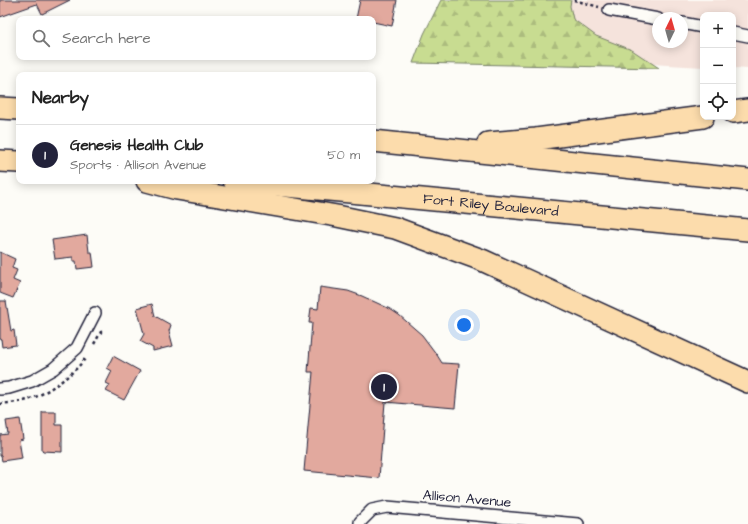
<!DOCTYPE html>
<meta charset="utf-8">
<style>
:root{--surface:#fff;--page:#f6f6f6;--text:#222;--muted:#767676;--line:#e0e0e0;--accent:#22223b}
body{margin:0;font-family:"Architects Daughter",sans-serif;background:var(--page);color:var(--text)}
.controls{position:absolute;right:12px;top:12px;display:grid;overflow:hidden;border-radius:8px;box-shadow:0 2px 10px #0003}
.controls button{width:36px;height:36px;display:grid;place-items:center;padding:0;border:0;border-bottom:1px solid var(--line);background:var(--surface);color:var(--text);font:20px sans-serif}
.compass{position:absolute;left:652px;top:12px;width:36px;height:36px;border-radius:50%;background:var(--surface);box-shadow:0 2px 10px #0003;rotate:5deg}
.you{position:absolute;left:464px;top:325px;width:14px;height:14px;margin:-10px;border:3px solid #fff;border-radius:50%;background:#1a73e8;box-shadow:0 0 0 6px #1a73e833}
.badge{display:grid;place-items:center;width:26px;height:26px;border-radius:50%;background:var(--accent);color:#fff;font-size:13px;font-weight:700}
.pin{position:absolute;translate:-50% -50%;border:2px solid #fff;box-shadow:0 1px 4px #0006}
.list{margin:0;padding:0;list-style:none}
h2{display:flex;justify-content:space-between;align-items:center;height:52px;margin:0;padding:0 16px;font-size:17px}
h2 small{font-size:13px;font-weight:400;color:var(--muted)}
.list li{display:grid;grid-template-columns:26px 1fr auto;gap:12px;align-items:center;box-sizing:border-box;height:60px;padding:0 16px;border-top:1px solid var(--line)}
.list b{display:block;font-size:15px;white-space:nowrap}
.list p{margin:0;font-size:13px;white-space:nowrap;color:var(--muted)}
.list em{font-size:13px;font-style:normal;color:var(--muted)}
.icon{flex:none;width:22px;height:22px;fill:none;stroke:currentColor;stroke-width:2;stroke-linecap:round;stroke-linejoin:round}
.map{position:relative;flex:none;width:748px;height:524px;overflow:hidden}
.search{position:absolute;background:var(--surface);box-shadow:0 2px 10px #0003;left:16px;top:16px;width:360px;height:44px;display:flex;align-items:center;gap:10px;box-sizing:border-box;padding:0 14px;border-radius:8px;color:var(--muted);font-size:15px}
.panel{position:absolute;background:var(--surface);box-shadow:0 2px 10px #0003;left:16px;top:72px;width:360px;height:112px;border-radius:8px}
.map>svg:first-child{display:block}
.built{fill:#f5e3dc;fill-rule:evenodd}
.forest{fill:url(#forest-firs);stroke:#757f66}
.building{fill:#e2a99e;stroke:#22223b}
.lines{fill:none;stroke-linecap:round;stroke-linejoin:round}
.minor-casing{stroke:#22223b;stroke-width:14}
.motorway-casing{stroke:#22223b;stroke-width:24}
.path{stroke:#22223b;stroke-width:2.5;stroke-dasharray:3 3;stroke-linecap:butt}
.minor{stroke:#fdfcf7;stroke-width:11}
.motorway{stroke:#fcdcac;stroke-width:21}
.labels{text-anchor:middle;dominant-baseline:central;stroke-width:4;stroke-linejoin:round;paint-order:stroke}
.street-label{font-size:14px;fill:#22223b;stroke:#fdfcf7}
</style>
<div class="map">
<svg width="748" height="524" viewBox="0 0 748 524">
<defs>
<pattern id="forest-firs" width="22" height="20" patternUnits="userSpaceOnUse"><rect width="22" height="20" fill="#c8dc91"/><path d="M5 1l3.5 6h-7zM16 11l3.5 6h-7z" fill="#acbc7e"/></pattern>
</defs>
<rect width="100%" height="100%" fill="#fdfcf7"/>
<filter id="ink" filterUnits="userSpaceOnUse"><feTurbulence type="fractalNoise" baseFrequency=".025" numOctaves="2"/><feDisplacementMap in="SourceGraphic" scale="8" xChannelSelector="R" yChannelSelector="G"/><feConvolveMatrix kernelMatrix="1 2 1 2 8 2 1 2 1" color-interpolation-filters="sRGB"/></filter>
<g filter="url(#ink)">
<path class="built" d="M 528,0 L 748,0 L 748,69 L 733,68 L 733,15 L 703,15 L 703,67 L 528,57 ZM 658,18 L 682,18 L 682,42 L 658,42 Z"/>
<path class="forest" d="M 441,0 L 571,0 L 570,6 L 573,19 L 596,36 L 632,50 L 659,68 L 413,63 L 424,34 Z"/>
<g class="building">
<path d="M 0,0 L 70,0 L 42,14 L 37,4 L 0,17 Z"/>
<path d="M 360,0 L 397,0 L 392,26 L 373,22 L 373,19 L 356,19 Z"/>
<path d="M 87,235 L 89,252 L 92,252 L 94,267 L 77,269 L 76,261 L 73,261 L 73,257 L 55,259 L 52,240 Z"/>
<path d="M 0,252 L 15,259 L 12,268 L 17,270 L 13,280 L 20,283 L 13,298 L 0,293 Z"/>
<path d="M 320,287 L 348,291 L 362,296 L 390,309 L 399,315 L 422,335 L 437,355 L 442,363 L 459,364 L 455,408 L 385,402 L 379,478 L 304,471 L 313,372 L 308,372 L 312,323 L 309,323 L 311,308 L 318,309 Z"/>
<path d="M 0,301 L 6,301 L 11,331 L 14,330 L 16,345 L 2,347 L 1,339 L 0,339 Z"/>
<path d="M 152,304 L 155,316 L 171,325 L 169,331 L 173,346 L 153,351 L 153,348 L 140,341 L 144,334 L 137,308 Z"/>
<path d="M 113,356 L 140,371 L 124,400 L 106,391 L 110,385 L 106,383 L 112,371 L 107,368 Z"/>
<path d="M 42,412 L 56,412 L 56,425 L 62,425 L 62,452 L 43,451 L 42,450 Z"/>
<path d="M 20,419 L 23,439 L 19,440 L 22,458 L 2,461 L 1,456 L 0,456 L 0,435 L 8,434 L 6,421 Z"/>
</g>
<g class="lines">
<defs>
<g id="minor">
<path d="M 609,10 L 658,19"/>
<path d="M 682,23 L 703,27"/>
<path d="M 733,33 L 748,36"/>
<path d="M 0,389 L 9,388 L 32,381 L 53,369 L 77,348 L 95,313"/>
<path d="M 360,524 L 360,522 L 372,510 L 387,507 L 578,524"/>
</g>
<g id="motorway">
<path d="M 0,108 L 19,109"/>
<path d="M 733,112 L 748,110"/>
<path d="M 373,141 L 748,180"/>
<path d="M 488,143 L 536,139 L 703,117"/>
<path d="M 0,161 L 19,162"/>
<path d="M 147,181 L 177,189 L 337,216 L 395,228 L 482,260 L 748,382"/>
<path id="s1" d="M 234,181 L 748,230"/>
</g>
</defs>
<use href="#minor" class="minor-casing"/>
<use href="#motorway" class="motorway-casing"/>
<g class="path">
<path d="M 574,0 L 599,7"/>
<path d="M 94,344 L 101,332 L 100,329"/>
<path d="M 0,404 C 9,403 20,402 28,400 C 46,394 76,373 86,357"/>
</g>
<use href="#minor" class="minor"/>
<use href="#motorway" class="motorway"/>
</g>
</g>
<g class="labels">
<g class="street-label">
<text stroke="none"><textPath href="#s1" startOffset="258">Fort Riley Boulevard</textPath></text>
<text transform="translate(467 499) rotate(5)">Allison Avenue</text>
</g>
</g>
</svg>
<div class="controls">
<button>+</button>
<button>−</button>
<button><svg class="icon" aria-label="locate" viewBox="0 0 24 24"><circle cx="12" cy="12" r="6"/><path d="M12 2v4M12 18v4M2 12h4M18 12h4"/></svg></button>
</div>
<svg class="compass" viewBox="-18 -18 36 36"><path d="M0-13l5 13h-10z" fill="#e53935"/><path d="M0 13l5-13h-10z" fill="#767676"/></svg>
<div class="you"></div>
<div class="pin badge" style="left:384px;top:387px">1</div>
<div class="search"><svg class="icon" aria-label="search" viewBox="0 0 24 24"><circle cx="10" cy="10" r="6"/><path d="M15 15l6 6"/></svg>Search here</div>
<section class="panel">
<h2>Nearby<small></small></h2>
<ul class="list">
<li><span class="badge">1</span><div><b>Genesis Health Club</b><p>Sports · Allison Avenue</p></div><em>50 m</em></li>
</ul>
</section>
</div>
